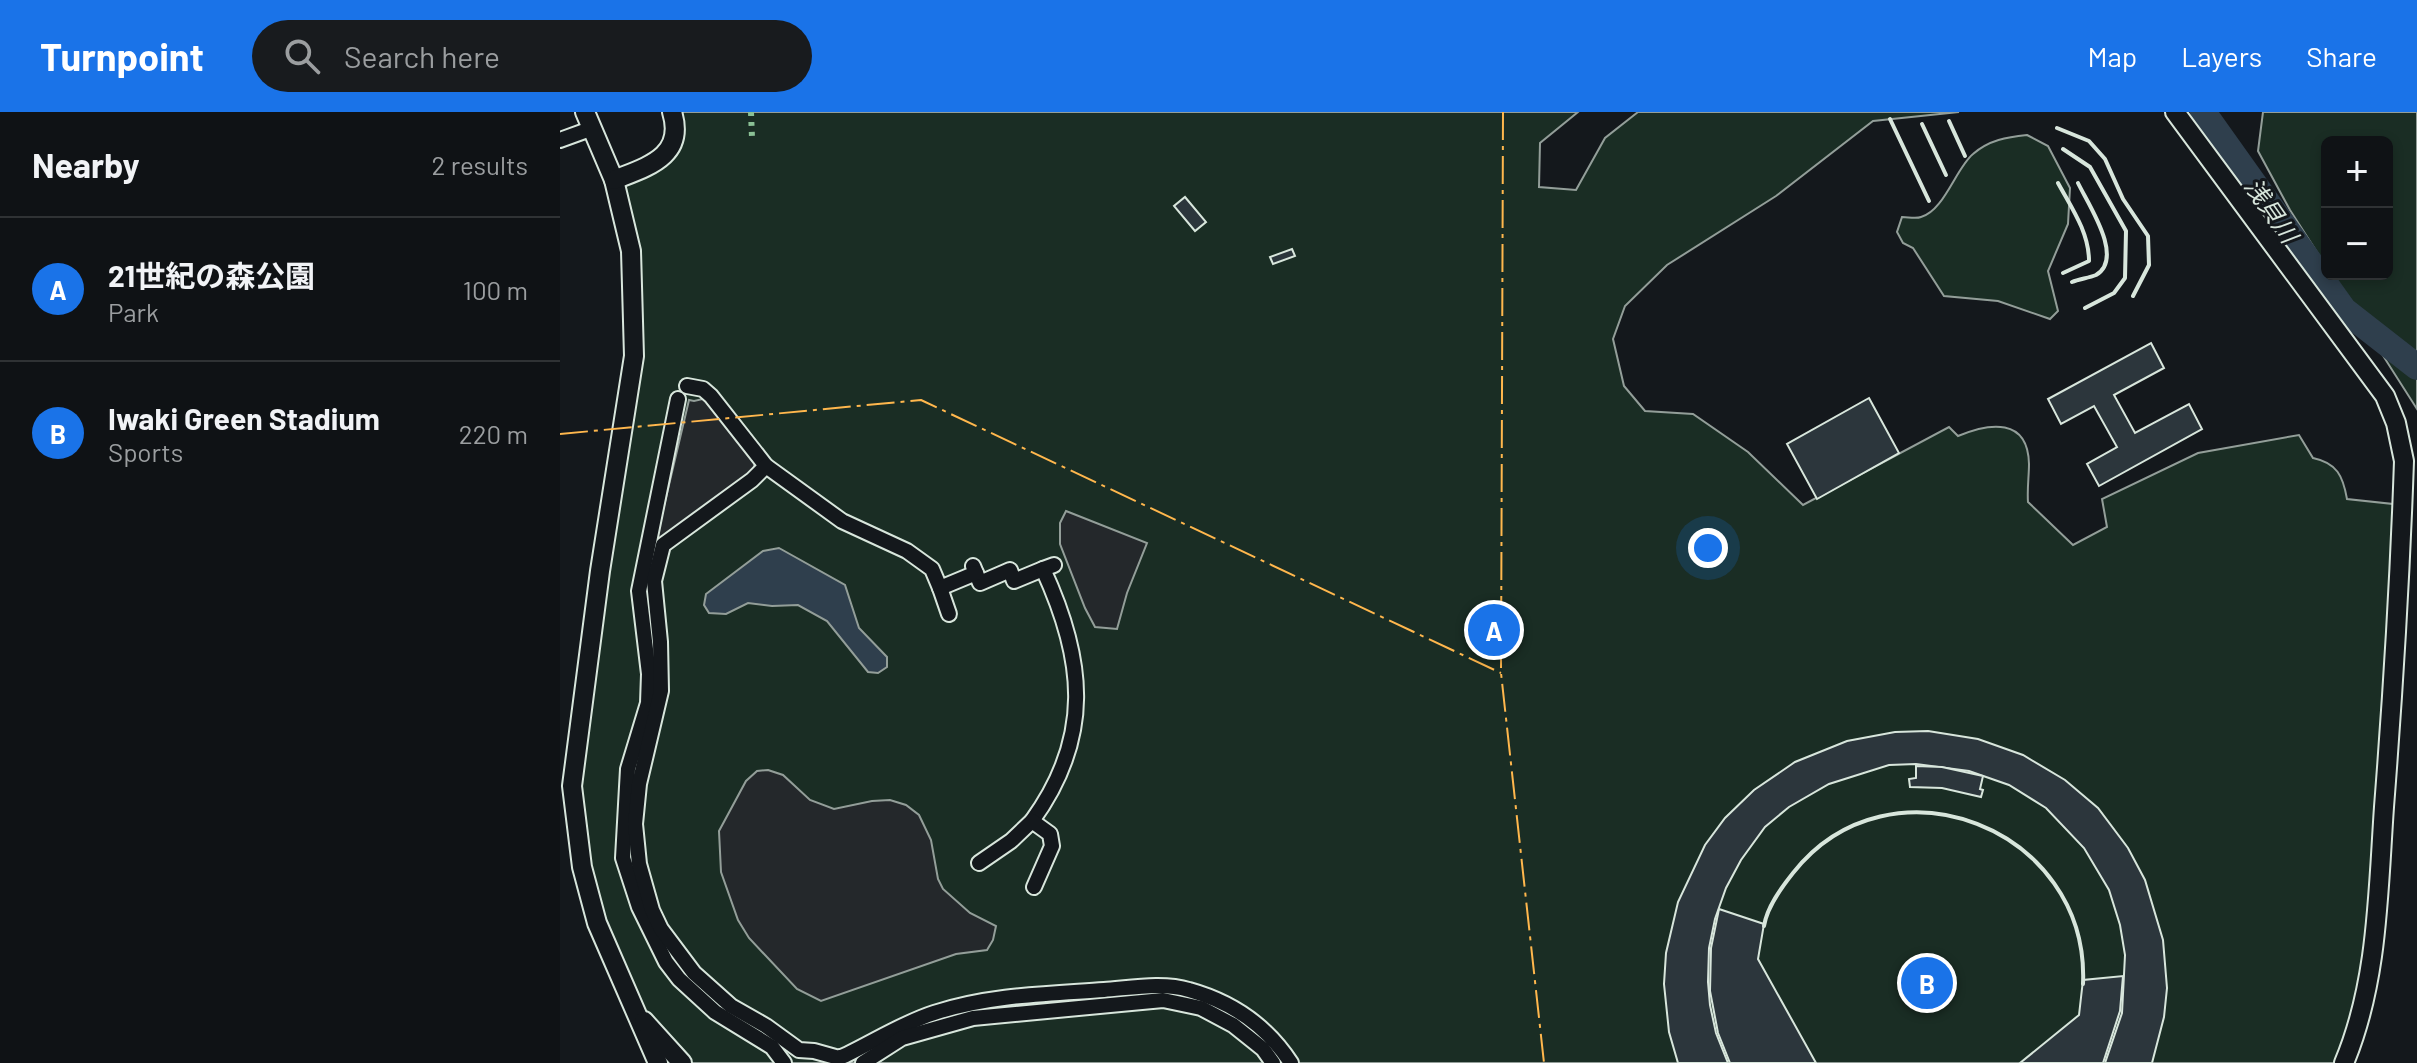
<!DOCTYPE html>
<meta charset="utf-8">
<style>
:root{--surface:#0f1215;--page:#181b1e;--text:#f1f3f6;--muted:#9b9ea0;--line:#2f3234;--accent:#1a73e8}
body{margin:0;font-family:Barlow,"Noto Sans JP",sans-serif;background:var(--page);color:var(--text)}
.controls{position:absolute;right:24px;top:24px;display:grid;overflow:hidden;border-radius:12px;box-shadow:0 4px 12px #0003}
.controls button{width:72px;height:72px;display:grid;place-items:center;padding:0;border:0;border-bottom:2px solid var(--line);background:var(--surface);color:var(--text);font:40px sans-serif}
.you{position:absolute;left:1148px;top:436px;width:28px;height:28px;margin:-20px;border:6px solid #fff;border-radius:50%;background:#1a73e8;box-shadow:0 0 0 12px #1a73e833}
.badge{display:grid;place-items:center;width:52px;height:52px;border-radius:50%;background:var(--accent);color:#fff;font-size:26px;font-weight:700}
.pin{position:absolute;translate:-50% -50%;border:4px solid #fff;box-shadow:0 2px 8px #0006}
.list{margin:0;padding:0;list-style:none}
h2{display:flex;justify-content:space-between;align-items:center;height:104px;margin:0;padding:0 32px;font-size:34px}
h2 small{font-size:26px;font-weight:400;color:var(--muted)}
.list li{display:grid;grid-template-columns:52px 1fr auto;gap:24px;align-items:center;box-sizing:border-box;height:144px;padding:0 32px;border-top:2px solid var(--line)}
.list b{display:block;font-size:30px;white-space:nowrap}
.list p{margin:0;font-size:26px;white-space:nowrap;color:var(--muted)}
.list em{font-size:26px;font-style:normal;color:var(--muted)}
.icon{flex:none;width:44px;height:44px;fill:none;stroke:currentColor;stroke-width:2;stroke-linecap:round;stroke-linejoin:round}
.map{position:relative;flex:none;width:1857px;height:951px;overflow:hidden}
header{display:flex;align-items:center;gap:48px;box-sizing:border-box;height:112px;padding:0 40px;background:var(--accent);color:#fff}
header strong{font-size:38px}
nav{display:flex;gap:44px;margin-inline-start:auto;font-size:28px}
.search{width:560px;height:72px;background:var(--page);display:flex;align-items:center;gap:20px;box-sizing:border-box;padding:0 28px;border-radius:44px;color:var(--muted);font-size:30px}
main{display:flex}
aside{flex:1;background:var(--surface)}
.map>svg:first-child{display:block}
.green{fill:#1a2d24;stroke:#939e99;stroke-width:2}
.parking{fill:#24282b;stroke:#939e99;stroke-width:2}
.water{fill:#2f3f4d;stroke:#939e99;stroke-width:2}
.lines{fill:none;stroke-linecap:round;stroke-linejoin:round}
.river{stroke:#2f3f4d;stroke-width:26}
.building{fill:#2c363c;stroke:#d8e6dc;stroke-width:2}
.street-casing{stroke:#d8e6dc;stroke-width:18}
.secondary-casing{stroke:#d8e6dc;stroke-width:22}
.street{stroke:#14181c;stroke-width:14}
.secondary{stroke:#14181c;stroke-width:18}
.hedge{stroke:#8ac095;stroke-width:6;stroke-dasharray:4 6;stroke-linecap:butt}
.wall{stroke:#d8e6dc;stroke-width:4}
.power{stroke:#ffb74d;stroke-width:2;stroke-dasharray:28 6 4 6;stroke-linecap:butt}
.labels{text-anchor:middle;dominant-baseline:central;stroke-width:6;stroke-linejoin:round;paint-order:stroke}
.water-label{font-size:24px;font-style:italic;fill:#d8e6dc;stroke:#14181c}
</style>
<header>
<strong>Turnpoint</strong>
<div class="search"><svg class="icon" aria-label="search" viewBox="0 0 24 24"><circle cx="10" cy="10" r="6"/><path d="M15 15l6 6"/></svg>Search here</div>
<nav><a>Map</a><a>Layers</a><a>Share</a></nav>
</header>
<main>
<aside>
<h2>Nearby<small>2 results</small></h2>
<ul class="list">
<li><span class="badge">A</span><div><b>21世紀の森公園</b><p>Park</p></div><em>100 m</em></li>
<li><span class="badge">B</span><div><b>Iwaki Green Stadium</b><p>Sports</p></div><em>220 m</em></li>
</ul>
</aside>
<div class="map">
<svg width="1857" height="951" viewBox="0 0 1857 951">
<rect width="100%" height="100%" fill="#14181c"/>
<g class="green">
<path d="M 112,0 L 1018,0 L 980,31 L 979,75 L 1016,78 L 1045,26 L 1078,0 L 1399,0 L 1313,9 L 1216,84 L 1107,153 L 1065,194 L 1053,227 L 1064,274 L 1085,299 L 1133,302 L 1188,340 L 1243,393 L 1389,315 L 1398,324 C 1429,311 1468,305 1469,352 C 1469,364 1467,377 1468,390 L 1513,433 L 1547,415 L 1542,387 L 1638,341 L 1739,323 L 1753,346 C 1777,351 1783,364 1787,387 L 1842,393 L 1815,829 L 1784,951 L 122,951 L 74,898 L 37,811 L 12,674 L 74,244 L 54,68 L 112,32 Z"/>
<path d="M 1703,0 L 1857,0 L 1857,297 L 1771,162 L 1827,162 L 1827,30 L 1767,30 L 1767,156 L 1730,98 L 1698,39 Z"/>
<path d="M 1467,23 L 1488,34 L 1510,76 L 1508,112 L 1488,159 L 1498,199 L 1490,207 L 1438,189 L 1384,184 L 1353,136 L 1343,131 L 1337,120 L 1342,105 C 1348,105 1356,107 1361,105 C 1384,99 1396,56 1413,42 C 1429,28 1447,25 1467,23 Z"/>
</g>
<g class="parking">
<path d="M 147,286 L 195,351 L 192,362 L 101,430 L 96,428 L 129,288 L 134,289 Z"/>
<path d="M 506,399 L 587,431 L 567,481 L 557,517 L 535,515 L 525,496 L 500,432 L 500,411 Z"/>
<path d="M 208,658 L 223,663 L 250,688 L 274,697 L 312,689 L 330,688 L 346,693 L 359,703 L 371,728 L 378,767 L 383,777 L 410,801 L 436,814 L 433,828 L 427,838 L 396,842 L 261,889 L 237,877 L 189,826 L 178,808 L 161,760 L 159,719 L 186,669 L 197,659 Z"/>
</g>
<path class="water" d="M 219,436 L 285,473 L 299,516 L 327,545 L 327,555 L 318,561 L 308,560 L 267,509 L 238,493 L 212,494 L 188,491 L 166,502 L 149,501 L 144,493 L 146,482 L 203,439 Z"/>
<g class="lines">
<path class="river" d="M 1643,0 L 1784,198 L 1857,255"/>
</g>
<g class="building">
<path d="M 625,85 L 646,110 L 635,119 L 614,94 Z"/>
<path d="M 732,137 L 735,144 L 713,152 L 710,145 Z"/>
<path d="M 1591,231 L 1604,256 L 1554,283 L 1575,321 L 1629,292 L 1642,317 L 1539,374 L 1527,352 L 1557,335 L 1534,294 L 1501,312 L 1488,287 Z"/>
<path d="M 1309,286 L 1339,341 L 1257,387 L 1227,332 Z"/>
<path d="M 1368,619 L 1418,627 L 1463,643 L 1505,668 L 1538,696 L 1568,736 L 1585,768 L 1603,828 L 1607,876 L 1604,905 L 1592,951 L 1545,951 L 1562,901 L 1565,843 L 1560,813 L 1549,778 L 1524,736 L 1486,696 L 1449,673 L 1409,659 L 1356,652 L 1329,653 L 1269,672 L 1229,695 L 1205,715 L 1181,748 L 1166,776 L 1155,807 L 1149,836 L 1148,870 L 1150,893 L 1156,921 L 1168,951 L 1118,951 L 1109,920 L 1104,872 L 1106,841 L 1118,790 L 1145,733 L 1165,706 L 1194,678 L 1235,650 L 1287,629 L 1335,620 Z"/>
<path d="M 1356,654 L 1382,655 L 1423,664 L 1420,677 L 1423,678 L 1421,685 L 1382,676 L 1350,675 L 1349,667 L 1356,666 Z"/>
<path d="M 1159,797 L 1204,812 L 1198,847 L 1256,951 L 1170,951 L 1158,921 L 1150,879 L 1151,836 Z"/>
<path d="M 1563,864 L 1560,899 L 1543,951 L 1460,951 L 1519,903 L 1523,868 Z"/>
</g>
<g class="lines">
<defs>
<g id="street">
<path d="M 0,28 L 33,16"/>
<path d="M 127,274 L 143,277 L 151,284 L 206,354 L 282,409 L 347,439 L 372,457 L 380,476"/>
<path d="M 118,287 L 79,479 L 89,562 L 88,591 L 68,657 L 63,746 L 79,795 L 106,850 L 119,867 L 155,900 L 212,935 L 224,951"/>
<path d="M 206,354 L 192,368 L 103,433 L 94,469 L 100,530 L 101,579 L 79,672 L 75,712 L 79,752 L 92,798 L 101,817 L 134,861 L 171,894 L 206,914 L 239,938 L 254,939 L 279,946 L 286,943 C 315,929 343,911 374,901 C 429,883 487,882 544,878 C 571,876 603,870 629,878 C 672,890 707,914 731,951"/>
<path d="M 413,454 L 420,471 L 450,458 L 454,469 L 483,457"/>
<path d="M 389,502 L 380,476 L 416,461"/>
<path d="M 472,709 C 533,625 525,548 483,457 L 494,453"/>
<path d="M 419,751 L 451,729 L 472,709 L 490,722 L 492,734 L 474,775"/>
<path d="M 303,951 L 342,926 L 413,906 L 603,888 L 641,896 L 673,913 L 703,937 L 713,951"/>
</g>
<g id="secondary">
<path d="M 25,0 L 54,68 L 71,139 L 74,244 L 40,459 L 12,674 L 22,755 L 37,811 L 98,951"/>
<path d="M 1615,0 L 1825,284 L 1836,311 L 1844,349 C 1840,465 1833,580 1824,695 C 1818,781 1818,870 1784,951"/>
<path d="M 54,68 C 86,55 126,45 112,0"/>
<path d="M 84,909 L 122,951"/>
</g>
</defs>
<use href="#street" class="street-casing"/>
<use href="#secondary" class="secondary-casing"/>
<use href="#street" class="street"/>
<use href="#secondary" class="secondary"/>
<path class="hedge" d="M 191,0 L 192,26"/>
<g class="wall">
<path d="M 1330,7 L 1369,89"/>
<path d="M 1389,9 L 1405,44"/>
<path d="M 1362,12 L 1386,63"/>
<path d="M 1497,16 L 1529,29 L 1545,47 L 1563,87 L 1588,124 L 1589,153 L 1573,184"/>
<path d="M 1503,37 L 1530,55 L 1566,119 L 1565,166 L 1554,181 L 1525,196"/>
<path d="M 1498,71 C 1511,95 1529,120 1529,149 L 1503,161"/>
<path d="M 1512,170 C 1519,167 1529,166 1536,163 C 1565,146 1528,92 1518,71"/>
<path d="M 1204,814 C 1207,795 1221,776 1233,761 C 1330,638 1530,716 1523,872"/>
</g>
<g class="power">
<path d="M 943,0 L 941,561 L 984,951"/>
<path d="M 0,322 L 361,288 L 941,561"/>
</g>
</g>
<g class="labels">
<g class="water-label">
<text transform="translate(1712 98) rotate(55)">浅貝川</text>
</g>
</g>
</svg>
<div class="controls">
<button>+</button>
<button>−</button>
</div>
<div class="you"></div>
<div class="pin badge" style="left:934px;top:518px">A</div>
<div class="pin badge" style="left:1367px;top:871px">B</div>
</div>
</main>
